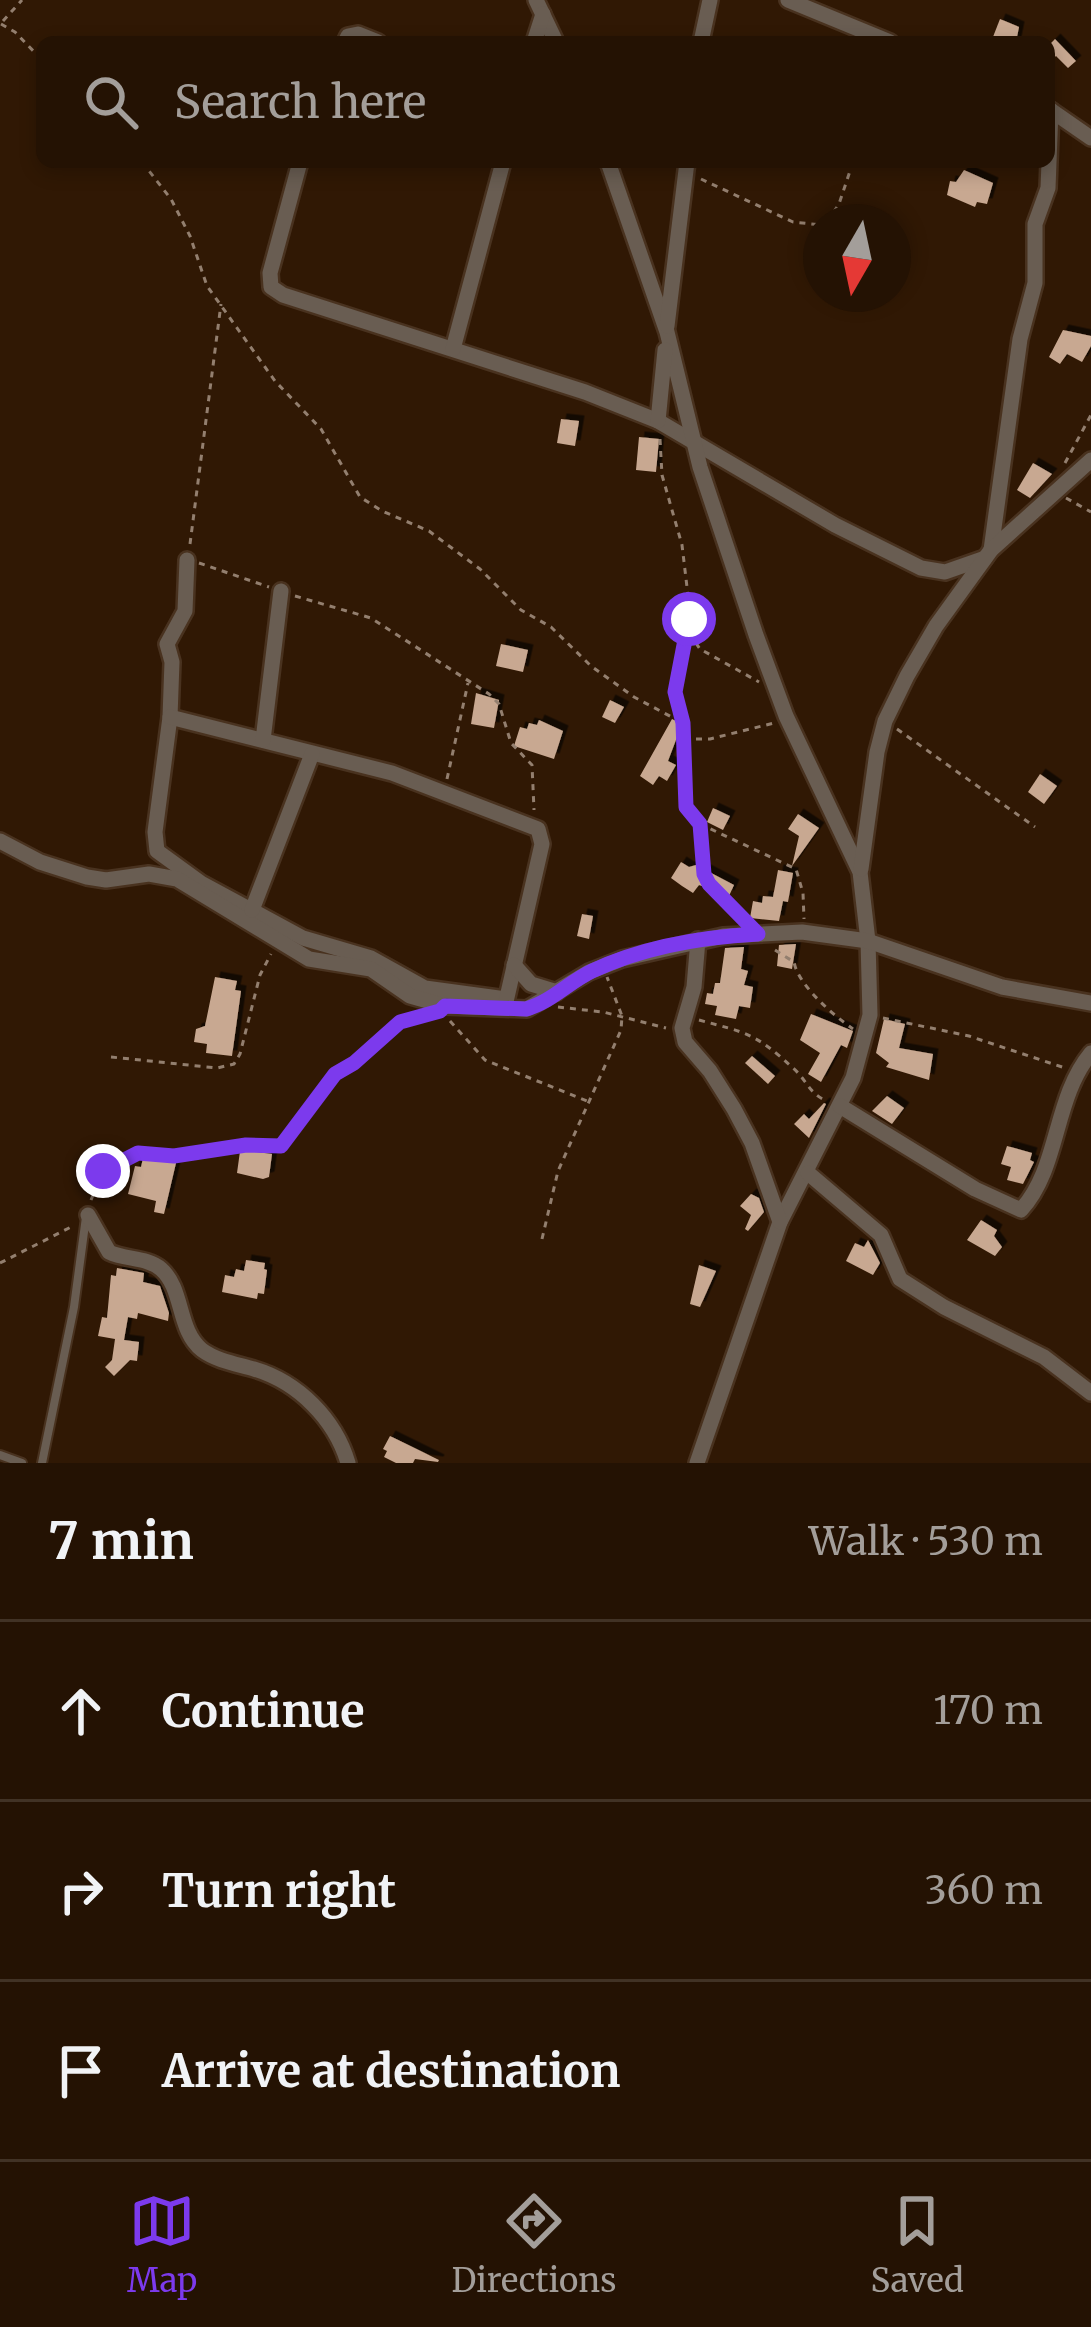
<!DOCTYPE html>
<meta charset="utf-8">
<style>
:root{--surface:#241203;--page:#2c1b0d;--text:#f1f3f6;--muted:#a39e9a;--line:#413225;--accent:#7c3aed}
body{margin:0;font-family:Merriweather,serif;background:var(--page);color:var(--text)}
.compass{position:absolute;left:803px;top:204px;width:108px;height:108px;border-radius:50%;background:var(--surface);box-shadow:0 6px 18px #0003;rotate:189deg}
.stop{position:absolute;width:36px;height:36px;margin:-27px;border:9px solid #7c3aed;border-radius:50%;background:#fff}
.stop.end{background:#7c3aed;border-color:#fff;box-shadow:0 3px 12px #0008}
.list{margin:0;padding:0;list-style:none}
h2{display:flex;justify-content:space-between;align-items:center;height:156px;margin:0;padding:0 48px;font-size:51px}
h2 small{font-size:39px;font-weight:400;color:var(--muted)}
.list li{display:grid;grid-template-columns:78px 1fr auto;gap:36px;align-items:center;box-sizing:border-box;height:180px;padding:0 48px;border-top:3px solid var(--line)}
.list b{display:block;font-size:45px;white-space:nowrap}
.list em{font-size:39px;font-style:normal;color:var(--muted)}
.icon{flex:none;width:66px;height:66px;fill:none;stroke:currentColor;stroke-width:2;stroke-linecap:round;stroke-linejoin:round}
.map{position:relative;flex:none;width:1091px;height:1463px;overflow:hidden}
.search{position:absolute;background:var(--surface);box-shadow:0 6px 18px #0003;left:36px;right:36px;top:36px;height:132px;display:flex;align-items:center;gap:30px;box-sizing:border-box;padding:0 42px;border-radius:18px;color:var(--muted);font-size:45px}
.sheet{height:696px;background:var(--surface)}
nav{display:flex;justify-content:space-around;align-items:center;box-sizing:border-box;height:168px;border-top:3px solid var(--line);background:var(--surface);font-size:33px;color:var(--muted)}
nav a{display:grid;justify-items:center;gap:6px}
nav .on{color:var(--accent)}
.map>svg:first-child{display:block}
.building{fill:#c8a891;filter:url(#shadow)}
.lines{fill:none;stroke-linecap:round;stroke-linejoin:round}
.lane-casing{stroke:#49321f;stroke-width:12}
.street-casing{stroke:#49321f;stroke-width:20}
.path{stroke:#937f6f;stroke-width:3;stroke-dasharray:6 6;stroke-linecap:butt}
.lane{stroke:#695d52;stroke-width:8}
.street{stroke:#695d52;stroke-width:15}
.route{stroke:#7c3aed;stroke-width:15}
</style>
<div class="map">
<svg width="1091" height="1463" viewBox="0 0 1091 1463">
<defs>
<filter id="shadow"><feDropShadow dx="5.5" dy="-5.5" stdDeviation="0" flood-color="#0009"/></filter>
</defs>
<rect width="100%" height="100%" fill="#301804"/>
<g class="building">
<path d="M 1000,19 L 1019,27 L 1016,42 L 991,42 Z"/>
<path d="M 1055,39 L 1076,61 L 1068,68 L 1056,56 L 1049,62 L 1049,45 Z"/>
<path d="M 964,170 L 993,183 L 987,204 L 977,202 L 975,207 L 947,195 L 950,181 L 956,182 Z"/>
<path d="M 1063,330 L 1091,336 L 1091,346 L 1082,362 L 1067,354 L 1060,364 L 1049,357 Z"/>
<path d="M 561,419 L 579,421 L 575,446 L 557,443 Z"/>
<path d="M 639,437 L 659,439 L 656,472 L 636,470 Z"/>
<path d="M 1033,463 L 1052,474 L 1030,498 L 1017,490 Z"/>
<path d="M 501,644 L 528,650 L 523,672 L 496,666 Z"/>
<path d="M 476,693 L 499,700 L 494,728 L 471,724 Z"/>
<path d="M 610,700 L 624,707 L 615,723 L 602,717 Z"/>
<path d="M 672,719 L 682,724 L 668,761 L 676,765 L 667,781 L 659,776 L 653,785 L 640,776 Z"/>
<path d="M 539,720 L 563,731 L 554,759 L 514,746 L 520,727 L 527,729 L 529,723 L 537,725 Z"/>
<path d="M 1040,774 L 1057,786 L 1044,804 L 1028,792 Z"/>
<path d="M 713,808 L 730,816 L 723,830 L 707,822 Z"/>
<path d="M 798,814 L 819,828 L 792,866 L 799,836 L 788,829 Z"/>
<path d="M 681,862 L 689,867 L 696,865 L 734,885 L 729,896 L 699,885 L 693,893 L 682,886 L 671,878 Z"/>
<path d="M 778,870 L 793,873 L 788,902 L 783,901 L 779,921 L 750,918 L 753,901 L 762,903 L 763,896 L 773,897 Z"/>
<path d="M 582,914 L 593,916 L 589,939 L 577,936 Z"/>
<path d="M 796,944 L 792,969 L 777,966 L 779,945 Z"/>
<path d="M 744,947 L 741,969 L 748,971 L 744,985 L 753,987 L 750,1008 L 739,1006 L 736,1019 L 715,1015 L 717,1006 L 705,1004 L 707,993 L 713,994 L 715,983 L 720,983 L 725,948 Z"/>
<path d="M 215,977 L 237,981 L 235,990 L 241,991 L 232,1056 L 206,1053 L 207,1044 L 194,1042 L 196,1029 L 205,1026 Z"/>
<path d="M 811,1014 L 853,1031 L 847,1048 L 841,1045 L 821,1082 L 808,1074 L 820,1053 L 800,1040 Z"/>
<path d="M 884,1019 L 905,1024 L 899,1048 L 933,1054 L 929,1080 L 886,1067 L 889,1063 L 876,1053 Z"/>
<path d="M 752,1056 L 775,1076 L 768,1084 L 745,1063 Z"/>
<path d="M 887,1096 L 904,1108 L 892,1124 L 872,1111 Z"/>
<path d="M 824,1103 L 826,1104 L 809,1138 L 794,1124 L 804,1114 L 809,1119 Z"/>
<path d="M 241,1144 L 258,1147 L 257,1152 L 272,1154 L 269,1177 L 263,1179 L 237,1173 Z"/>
<path d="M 1007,1146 L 1032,1153 L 1030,1160 L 1034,1162 L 1023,1184 L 1007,1180 L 1011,1167 L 1001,1164 Z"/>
<path d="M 144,1154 L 176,1163 L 164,1214 L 154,1212 L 156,1201 L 128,1194 L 135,1166 L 141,1167 Z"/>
<path d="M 751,1194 L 759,1198 L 764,1212 L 748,1231 L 745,1229 L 751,1215 L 740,1206 Z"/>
<path d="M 981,1220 L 997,1230 L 994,1236 L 1002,1247 L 995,1256 L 967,1240 Z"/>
<path d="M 868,1240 L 880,1263 L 873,1275 L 846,1261 L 855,1243 L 864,1247 Z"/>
<path d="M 246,1260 L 265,1263 L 264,1269 L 267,1270 L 264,1294 L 258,1293 L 257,1299 L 222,1292 L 225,1275 L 234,1277 L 236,1269 L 244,1271 Z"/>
<path d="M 699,1265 L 716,1271 L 700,1307 L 690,1304 Z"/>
<path d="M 117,1268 L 144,1273 L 143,1282 L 160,1286 L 169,1313 L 168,1321 L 138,1313 L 137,1319 L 128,1317 L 124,1340 L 139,1342 L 137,1361 L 130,1360 L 114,1376 L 105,1367 L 112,1360 L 115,1339 L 98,1336 L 102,1317 L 107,1318 L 111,1275 L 116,1276 Z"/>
<path d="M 390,1436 L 439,1460 L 438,1462 L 415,1459 L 413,1463 L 396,1463 L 384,1457 L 387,1451 L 383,1449 Z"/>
</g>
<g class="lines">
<defs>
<g id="lane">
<path d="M 0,1455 L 22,1463"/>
<path d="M 42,1463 L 74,1307 L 86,1217"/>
</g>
<g id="street">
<path d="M 536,0 L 556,42"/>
<path d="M 788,0 L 890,42"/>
<path d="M 345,42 L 348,36 L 358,34 L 378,42"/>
<path d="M 534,42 L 543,14"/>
<path d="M 701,42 L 710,0"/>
<path d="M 1049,109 L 1091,138"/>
<path d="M 300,162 L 270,273 L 271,287 L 283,295 L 585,392 L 658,421 L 835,525 L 921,568 L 945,572 L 985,558"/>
<path d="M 608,162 L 667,332 L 700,467 L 756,635 L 786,716 L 860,872 L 868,941 L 870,1015 L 853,1078 L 780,1222 L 697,1463"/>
<path d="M 667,326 L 687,162"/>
<path d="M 453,349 L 503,162"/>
<path d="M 658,421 L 665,350"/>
<path d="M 991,550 L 1020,339 L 1035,283 L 1035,224 L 1048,188 L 1051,110"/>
<path d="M 187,560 L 185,611 L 167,644 L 172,662 L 170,717 L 155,832 L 157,851 L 201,883 L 303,938 L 371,958 L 425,988 L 506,999"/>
<path d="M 170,717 L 392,773 L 538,829 L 542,844 L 505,1006"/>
<path d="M 263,740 L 281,591"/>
<path d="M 0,841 L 40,862 L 87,877 L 106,880 L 149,874 L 177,879 L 309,959 L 371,969 L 410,996 L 445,1006 L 527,1009 L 589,972 L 622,959 L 723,936 L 802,932 L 868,941 L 1002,987 L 1091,1003"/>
<path d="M 861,869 L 877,752 L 885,721 L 907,676 L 936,626 L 991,550 L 1091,460"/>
<path d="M 252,910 L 312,754"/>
<path d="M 698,940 L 694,987 L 682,1028 L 685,1042 L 710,1071 L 734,1109 L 752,1143 L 780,1222"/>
<path d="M 514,965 L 531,984 L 557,992"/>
<path d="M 840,1106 L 975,1189 L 1021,1210 C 1060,1167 1053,1099 1091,1053"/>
<path d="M 808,1173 L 881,1235 L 900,1279 L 944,1307 L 1044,1357 L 1091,1393"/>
<path d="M 88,1215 L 109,1252 C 125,1260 147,1257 161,1269 C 184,1289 177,1330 202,1350 C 217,1361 237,1364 254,1369 C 298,1382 335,1419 348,1463"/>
</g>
</defs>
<use href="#lane" class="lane-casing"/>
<use href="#street" class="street-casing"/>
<g class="path">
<path d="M 3,21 L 22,0"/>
<path d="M 1,24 L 15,32 L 42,60"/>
<path d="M 142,162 L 171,199 L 190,236 L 207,286 L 275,381 L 321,429 L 360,497 L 382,511 L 429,531 L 480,569 L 521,610 L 551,627 L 591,666 L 634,697 L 683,723"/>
<path d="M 701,179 L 793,222 L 821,225"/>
<path d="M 827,222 L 839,204 L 853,162"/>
<path d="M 660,439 L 662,475 L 682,545 L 689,604 L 688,631 L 675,691 L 683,723 L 685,807 L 700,824 L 796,869 L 803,893 L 804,919"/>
<path d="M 1065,463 L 1091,415"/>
<path d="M 1066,498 L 1091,512"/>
<path d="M 190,544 L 221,304"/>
<path d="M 199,563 L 269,587"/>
<path d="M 295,596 L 371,618 L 489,694 L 499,704 L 511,743 L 532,765 L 534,810"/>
<path d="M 689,633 L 700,649 L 759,682"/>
<path d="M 897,729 L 1035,827"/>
<path d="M 684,739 L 710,739 L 774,723"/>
<path d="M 447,779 L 468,683"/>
<path d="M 700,825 C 703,881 705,881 744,920"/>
<path d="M 775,950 L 794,962 C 798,985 833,1015 853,1029"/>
<path d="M 558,1007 L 603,1012 L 666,1028"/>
<path d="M 883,1018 L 969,1036 L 1065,1068"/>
<path d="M 699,1020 C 747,1033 755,1033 793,1068 C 807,1080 809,1094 827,1101"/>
<path d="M 450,1021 L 485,1060 L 587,1101"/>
<path d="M 111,1057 L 217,1068 L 234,1064 L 240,1054 L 260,975 L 271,954"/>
<path d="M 91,1200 L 103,1171 L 138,1153 L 174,1156 L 246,1145 L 281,1146 L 335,1074 L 354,1063 L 400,1022 L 422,1016"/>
<path d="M 542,1239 L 558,1171 L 621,1030 L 622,1016 L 607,977"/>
<path d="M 0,1263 L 73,1226"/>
</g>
<use href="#lane" class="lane"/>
<use href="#street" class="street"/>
</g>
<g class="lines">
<path class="route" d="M 103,1171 L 138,1153 L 174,1156 L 246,1145 L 281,1146 L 335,1074 L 354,1063 L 400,1022 L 440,1011 L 445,1006 L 526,1009 C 551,1002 569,982 592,971 C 643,947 702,937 758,934 L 709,884 L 704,874 L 700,824 L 686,807 L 683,723 L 675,692 L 689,619"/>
</g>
</svg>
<svg class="compass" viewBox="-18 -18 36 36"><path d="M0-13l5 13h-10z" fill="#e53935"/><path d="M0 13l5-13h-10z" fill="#a39e9a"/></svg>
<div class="stop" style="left:689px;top:619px"></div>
<div class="stop end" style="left:103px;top:1171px"></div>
<div class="search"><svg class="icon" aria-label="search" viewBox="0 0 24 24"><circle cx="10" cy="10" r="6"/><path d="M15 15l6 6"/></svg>Search here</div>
</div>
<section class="sheet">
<h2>7 min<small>Walk · 530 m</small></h2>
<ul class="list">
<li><svg class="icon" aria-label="ahead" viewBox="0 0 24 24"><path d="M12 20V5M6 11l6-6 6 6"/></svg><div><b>Continue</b></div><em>170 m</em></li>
<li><svg class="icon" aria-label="right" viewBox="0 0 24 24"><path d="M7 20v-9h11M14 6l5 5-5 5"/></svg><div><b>Turn right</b></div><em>360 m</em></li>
<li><svg class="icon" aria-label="arrive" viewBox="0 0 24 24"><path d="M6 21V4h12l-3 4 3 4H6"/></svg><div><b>Arrive at destination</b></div></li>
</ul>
</section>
<nav>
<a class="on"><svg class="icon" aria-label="map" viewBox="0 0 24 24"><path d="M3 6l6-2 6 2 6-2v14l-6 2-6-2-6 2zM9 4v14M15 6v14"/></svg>Map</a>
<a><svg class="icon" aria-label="directions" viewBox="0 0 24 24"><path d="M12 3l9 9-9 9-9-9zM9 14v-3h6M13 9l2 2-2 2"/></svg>Directions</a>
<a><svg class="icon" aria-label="saved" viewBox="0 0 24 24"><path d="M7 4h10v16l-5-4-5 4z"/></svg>Saved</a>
</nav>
